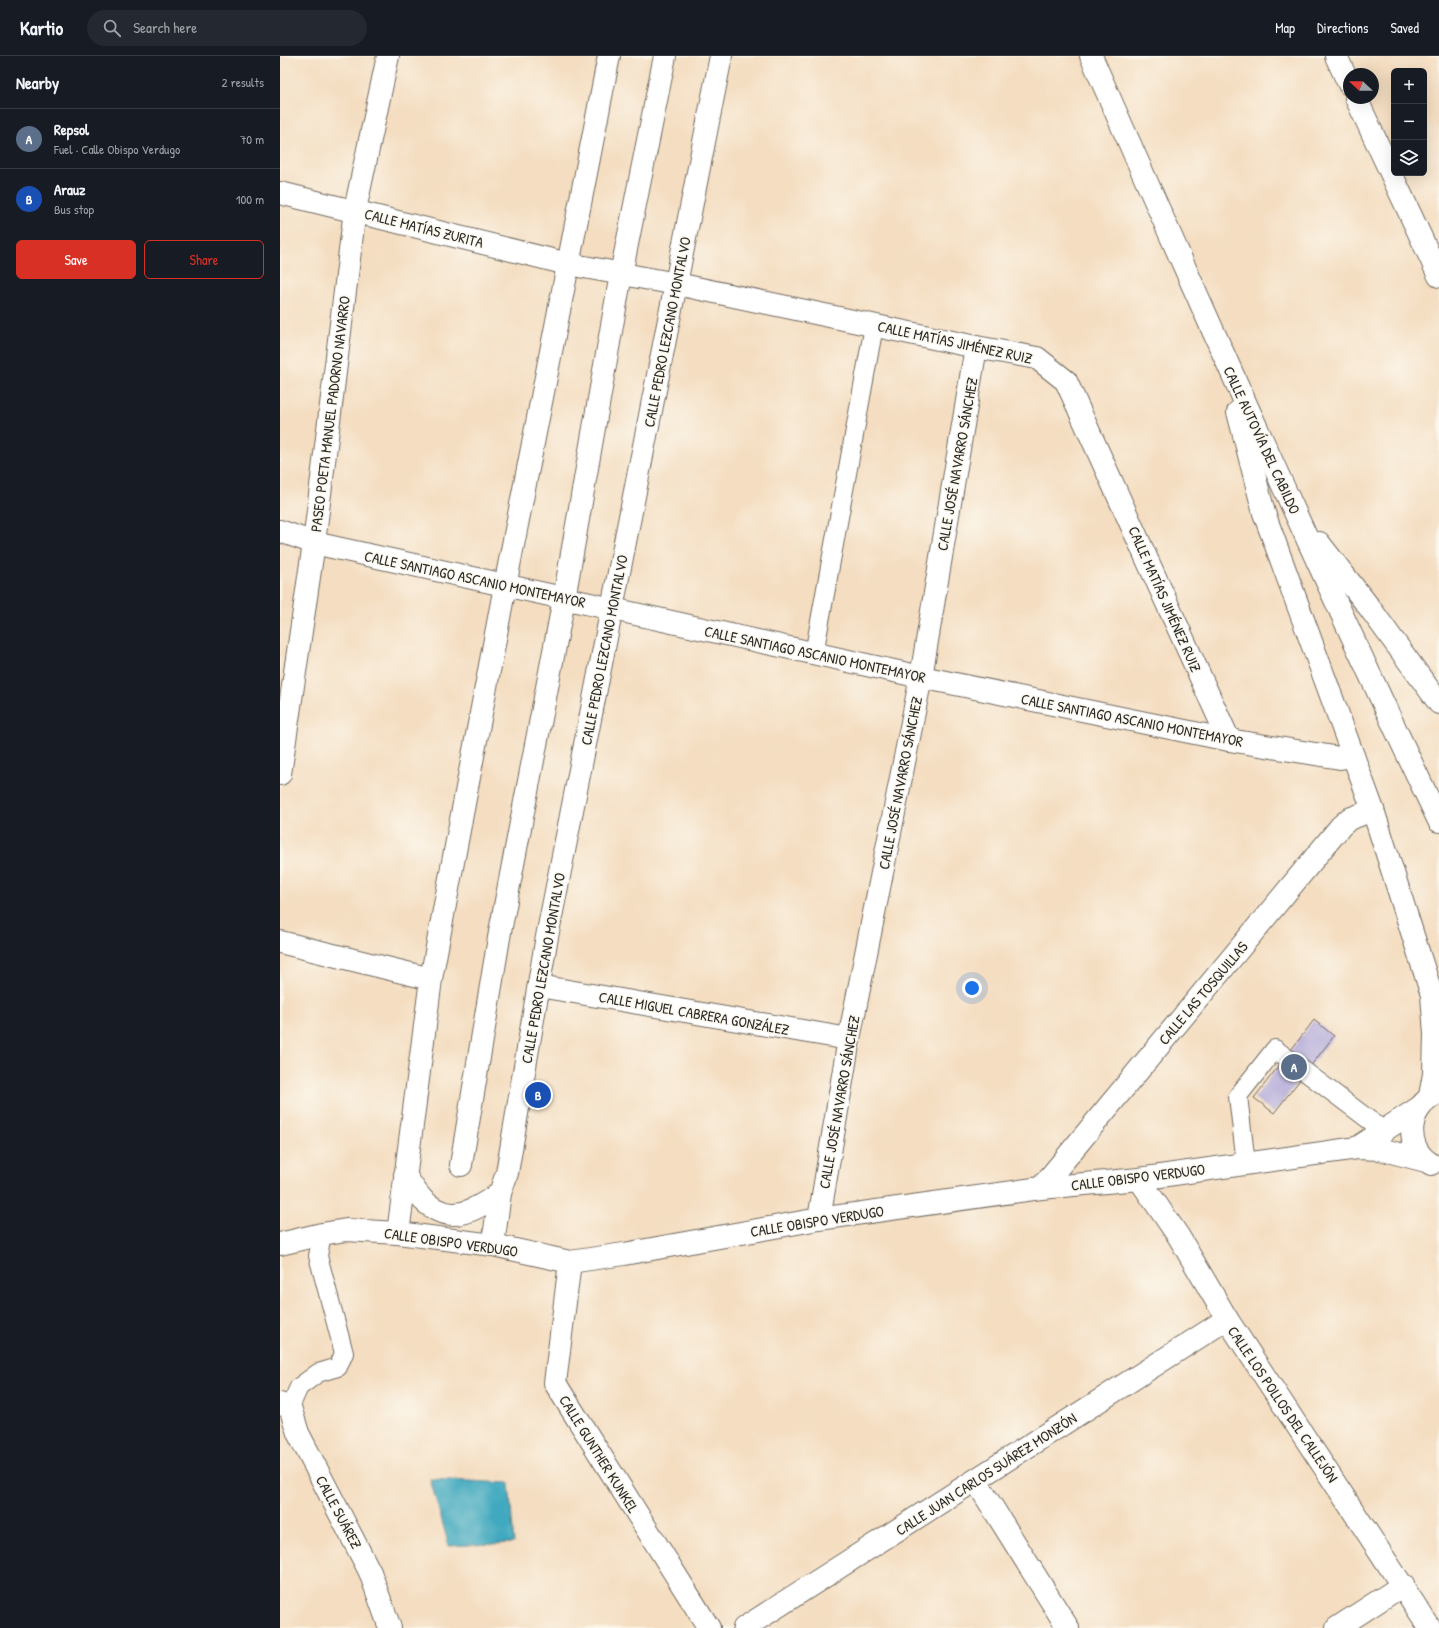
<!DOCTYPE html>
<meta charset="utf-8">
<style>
:root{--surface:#171b24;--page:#242831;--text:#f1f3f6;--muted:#9ea1a6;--line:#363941;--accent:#d93025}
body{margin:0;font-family:"Patrick Hand",sans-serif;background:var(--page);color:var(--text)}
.controls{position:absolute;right:12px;top:12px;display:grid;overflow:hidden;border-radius:6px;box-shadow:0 4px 16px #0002}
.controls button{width:36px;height:36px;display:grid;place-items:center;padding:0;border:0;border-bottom:1px solid var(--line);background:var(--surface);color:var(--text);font:20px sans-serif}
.compass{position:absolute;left:1063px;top:12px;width:36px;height:36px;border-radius:50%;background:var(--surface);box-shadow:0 4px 16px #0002;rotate:292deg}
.you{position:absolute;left:692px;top:932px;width:14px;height:14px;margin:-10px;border:3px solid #fff;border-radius:50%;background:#1a73e8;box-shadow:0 0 0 6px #1a73e833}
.badge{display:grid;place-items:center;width:26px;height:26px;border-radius:50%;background:var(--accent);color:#fff;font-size:13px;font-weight:700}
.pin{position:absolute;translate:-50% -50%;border:2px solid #fff;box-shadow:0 1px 4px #0006}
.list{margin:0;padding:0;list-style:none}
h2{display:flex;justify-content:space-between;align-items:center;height:52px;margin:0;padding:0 16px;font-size:17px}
h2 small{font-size:13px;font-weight:400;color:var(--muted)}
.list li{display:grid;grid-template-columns:26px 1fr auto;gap:12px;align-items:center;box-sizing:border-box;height:60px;padding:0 16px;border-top:1px solid var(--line)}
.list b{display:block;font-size:15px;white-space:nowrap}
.list p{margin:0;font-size:13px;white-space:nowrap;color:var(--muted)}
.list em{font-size:13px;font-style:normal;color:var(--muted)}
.actions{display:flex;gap:8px;padding:12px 16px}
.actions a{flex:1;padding:9px 0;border:1px solid var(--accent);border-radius:6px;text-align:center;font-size:14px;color:var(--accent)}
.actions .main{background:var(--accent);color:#fff}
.icon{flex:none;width:22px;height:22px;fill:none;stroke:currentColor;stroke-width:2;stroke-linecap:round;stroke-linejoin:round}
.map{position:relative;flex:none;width:1159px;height:1572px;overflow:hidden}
header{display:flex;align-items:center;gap:24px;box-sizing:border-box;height:56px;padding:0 20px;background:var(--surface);border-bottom:1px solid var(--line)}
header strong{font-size:19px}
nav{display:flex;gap:22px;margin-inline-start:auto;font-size:14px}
.search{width:280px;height:36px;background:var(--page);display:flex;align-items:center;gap:10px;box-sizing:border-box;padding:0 14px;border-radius:22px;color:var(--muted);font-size:15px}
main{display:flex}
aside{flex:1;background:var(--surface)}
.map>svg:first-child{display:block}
.water{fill:#3fa9bf;stroke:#356a75}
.building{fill:#b3aad9}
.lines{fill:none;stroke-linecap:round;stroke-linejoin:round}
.lane-casing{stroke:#71695f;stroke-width:20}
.street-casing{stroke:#71695f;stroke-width:24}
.secondary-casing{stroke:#71695f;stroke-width:24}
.lane{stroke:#fff;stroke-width:18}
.street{stroke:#fff;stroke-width:22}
.secondary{stroke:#fff;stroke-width:22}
.labels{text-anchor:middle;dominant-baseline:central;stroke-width:3;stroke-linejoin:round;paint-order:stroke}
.street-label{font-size:15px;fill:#2b2b2b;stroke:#fbf7ec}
</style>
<header>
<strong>Kartio</strong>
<div class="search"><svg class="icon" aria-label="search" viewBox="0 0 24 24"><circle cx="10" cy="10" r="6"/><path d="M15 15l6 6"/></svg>Search here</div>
<nav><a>Map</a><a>Directions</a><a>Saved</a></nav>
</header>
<main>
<aside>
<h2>Nearby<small>2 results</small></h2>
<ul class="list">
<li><span class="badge" style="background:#5c6f8a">A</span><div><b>Repsol</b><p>Fuel · Calle Obispo Verdugo</p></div><em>70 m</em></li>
<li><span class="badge" style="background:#1a4fb4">B</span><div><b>Arauz</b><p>Bus stop</p></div><em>100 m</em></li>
</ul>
<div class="actions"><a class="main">Save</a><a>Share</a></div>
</aside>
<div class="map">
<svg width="1159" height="1572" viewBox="0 0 1159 1572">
<rect width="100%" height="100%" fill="#fbf7ec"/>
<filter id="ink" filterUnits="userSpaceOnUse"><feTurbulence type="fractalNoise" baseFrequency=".025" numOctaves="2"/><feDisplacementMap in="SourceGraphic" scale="8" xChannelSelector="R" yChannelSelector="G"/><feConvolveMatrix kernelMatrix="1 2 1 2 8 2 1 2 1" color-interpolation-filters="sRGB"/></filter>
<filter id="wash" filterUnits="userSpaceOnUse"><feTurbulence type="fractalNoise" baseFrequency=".012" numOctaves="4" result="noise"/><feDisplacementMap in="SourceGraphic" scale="16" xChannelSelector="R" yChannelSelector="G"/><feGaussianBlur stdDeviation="0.9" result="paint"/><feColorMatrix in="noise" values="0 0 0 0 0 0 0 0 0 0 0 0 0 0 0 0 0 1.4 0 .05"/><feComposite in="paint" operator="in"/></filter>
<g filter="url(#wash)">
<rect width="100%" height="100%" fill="#f4ddc0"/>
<path class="water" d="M 150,1423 L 229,1427 L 234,1487 L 169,1490 Z"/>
<g id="blocks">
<path class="building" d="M 1034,964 L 1054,980 L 994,1057 L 974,1042 Z"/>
</g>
</g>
<g filter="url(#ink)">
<use href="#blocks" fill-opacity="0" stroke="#71695f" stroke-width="1"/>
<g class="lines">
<defs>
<g id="lane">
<path d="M 534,598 L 594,270"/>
<path d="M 966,1108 L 958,1040 L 995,993 L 1104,1075"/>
<path d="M 10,1351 L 19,1331 L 38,1317 L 58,1311 L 64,1297 L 38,1200 L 42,1178"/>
</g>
<g id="street">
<path d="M 1056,0 L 1069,28"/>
<path d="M 1076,42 L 1159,220"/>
<path d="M 0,137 L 288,208 L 397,228 L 696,291 L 757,302 L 786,325 L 949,684"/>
<path d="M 0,475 L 34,487 L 641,621 L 949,684 L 1060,702 L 1073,700"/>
<path d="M 0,718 L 34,487 L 75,154 L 108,0"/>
<path d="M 0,886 L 151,923"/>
<path d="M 259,930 L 569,983"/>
<path d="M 1077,1092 L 1140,1051"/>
<path d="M 1151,1108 C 1122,1090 1128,1049 1159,1037"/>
<path d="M 181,1109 L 220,876 L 284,543 L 341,218 L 385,0"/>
<path d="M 125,1119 C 130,1127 136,1137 143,1144 C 170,1170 194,1155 220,1137"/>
<path d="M 859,1123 L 899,1181 L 947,1263 L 1150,1572"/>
<path d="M 761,1132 L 1061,770 L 1069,763 L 1093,754"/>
<path d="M 539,1163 L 569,983 L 641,621 L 696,291"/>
<path d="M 118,1177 L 151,923 L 225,530 L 329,0"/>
<path d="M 0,1188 L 42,1178 L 66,1174 L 118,1177 L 213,1189 L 290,1206 L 344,1198 L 539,1163 L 761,1132 L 859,1123 L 1077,1092 L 1100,1093 L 1146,1105"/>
<path d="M 213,1189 L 220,1137 L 227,1117 L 266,886 L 441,0"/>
<path d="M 290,1206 L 275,1327 L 429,1572"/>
<path d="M 0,1348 L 10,1351 L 18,1377 L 90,1516 L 110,1572"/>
<path d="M 696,1425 L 788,1572"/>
<path d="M 464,1572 L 947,1263"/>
<path d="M 1057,1572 L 1123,1529"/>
</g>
<g id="secondary">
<path d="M 811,0 C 924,256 1038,512 1159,765"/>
<path d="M 958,356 L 984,457 L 1093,754 L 1152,939 L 1155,978 L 1154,1018 L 1150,1040"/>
<path d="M 1039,487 L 1089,551 L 1159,647"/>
</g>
</defs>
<use href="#lane" class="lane-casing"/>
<use href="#street" class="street-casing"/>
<use href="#secondary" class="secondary-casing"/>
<use href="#lane" class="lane"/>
<use href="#street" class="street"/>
<use href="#secondary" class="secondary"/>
</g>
</g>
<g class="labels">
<g class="street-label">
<text transform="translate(144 172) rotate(14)">CALLE MATÍAS ZURITA</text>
<text transform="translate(387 276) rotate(-79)">CALLE PEDRO LEZCANO MONTALVO</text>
<text transform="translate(675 286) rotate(12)">CALLE MATÍAS JIMÉNEZ RUIZ</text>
<text transform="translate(50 358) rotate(-83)">PASEO POETA MANUEL PADORNO NAVARRO</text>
<text transform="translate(982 384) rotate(65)">CALLE AUTOVÍA DEL CABILDO</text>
<text transform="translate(677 408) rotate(-80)">CALLE JOSÉ NAVARRO SÁNCHEZ</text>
<text transform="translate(195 523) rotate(12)">CALLE SANTIAGO ASCANIO MONTEMAYOR</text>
<text transform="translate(885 543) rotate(66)">CALLE MATÍAS JIMÉNEZ RUIZ</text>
<text transform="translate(324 594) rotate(-79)">CALLE PEDRO LEZCANO MONTALVO</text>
<text transform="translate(535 598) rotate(12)">CALLE SANTIAGO ASCANIO MONTEMAYOR</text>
<text transform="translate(852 664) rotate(11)">CALLE SANTIAGO ASCANIO MONTEMAYOR</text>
<text transform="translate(620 727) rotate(-79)">CALLE JOSÉ NAVARRO SÁNCHEZ</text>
<text transform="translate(263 912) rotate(-80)">CALLE PEDRO LEZCANO MONTALVO</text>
<text transform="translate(923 937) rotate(-50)">CALLE LAS TOSQUILLAS</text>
<text transform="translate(414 957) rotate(10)">CALLE MIGUEL CABRERA GONZÁLEZ</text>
<text transform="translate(559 1046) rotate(-80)">CALLE JOSÉ NAVARRO SÁNCHEZ</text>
<text transform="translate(858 1121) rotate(-7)">CALLE OBISPO VERDUGO</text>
<text transform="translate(537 1165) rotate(-9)">CALLE OBISPO VERDUGO</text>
<text transform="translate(171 1186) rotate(8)">CALLE OBISPO VERDUGO</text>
<text transform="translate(1003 1348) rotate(56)">CALLE LOS POLLOS DEL CALLEJÓN</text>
<text transform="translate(319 1398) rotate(58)">CALLE GUNTHER KUNKEL</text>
<text transform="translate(706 1418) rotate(-33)">CALLE JUAN CARLOS SUÁREZ MONZÓN</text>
<text transform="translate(59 1456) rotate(62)">CALLE SUÁREZ</text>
</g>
</g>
</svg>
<div class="controls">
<button>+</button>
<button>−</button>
<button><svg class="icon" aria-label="layers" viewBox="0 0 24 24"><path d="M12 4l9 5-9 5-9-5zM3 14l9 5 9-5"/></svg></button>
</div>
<svg class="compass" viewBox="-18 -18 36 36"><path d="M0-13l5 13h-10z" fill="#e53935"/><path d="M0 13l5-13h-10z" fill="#9ea1a6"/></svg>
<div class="you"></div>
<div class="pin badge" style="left:1014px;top:1011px;background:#5c6f8a">A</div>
<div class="pin badge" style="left:258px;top:1039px;background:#1a4fb4">B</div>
</div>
</main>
